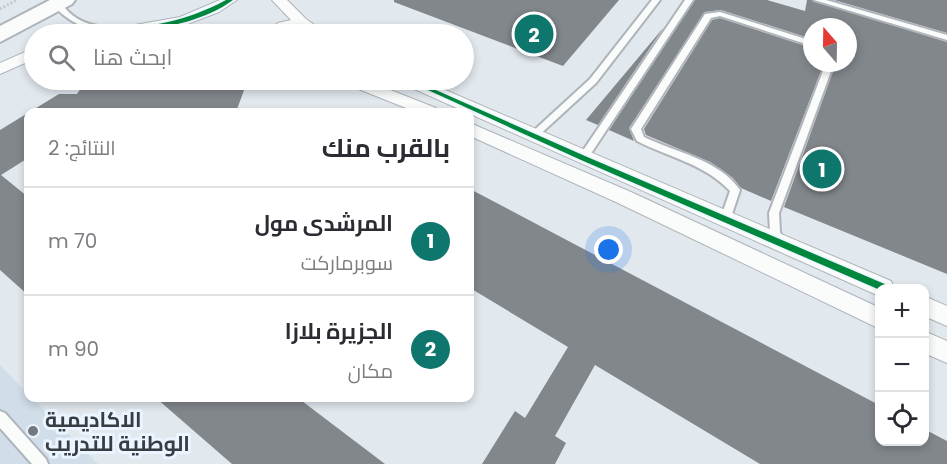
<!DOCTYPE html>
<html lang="ar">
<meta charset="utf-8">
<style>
:root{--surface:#fff;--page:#f2f2f3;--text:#2b2b33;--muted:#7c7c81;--line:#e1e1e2;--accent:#0f766e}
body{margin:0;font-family:Poppins,Cairo,sans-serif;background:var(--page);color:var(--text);direction:rtl}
.controls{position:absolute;right:18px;bottom:18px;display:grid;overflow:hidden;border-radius:12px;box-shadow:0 3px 9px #0003}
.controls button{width:54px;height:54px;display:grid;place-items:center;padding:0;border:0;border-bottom:2px solid var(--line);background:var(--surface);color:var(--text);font:30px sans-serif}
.compass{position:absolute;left:803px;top:18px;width:54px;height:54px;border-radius:50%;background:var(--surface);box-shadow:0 3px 9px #0003;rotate:340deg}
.you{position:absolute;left:609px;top:250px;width:21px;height:21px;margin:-15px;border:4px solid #fff;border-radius:50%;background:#1a73e8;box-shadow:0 0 0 9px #1a73e833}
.badge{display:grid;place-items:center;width:39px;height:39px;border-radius:50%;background:var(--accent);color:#fff;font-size:20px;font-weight:700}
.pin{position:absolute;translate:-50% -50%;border:3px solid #fff;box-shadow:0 2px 6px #0006}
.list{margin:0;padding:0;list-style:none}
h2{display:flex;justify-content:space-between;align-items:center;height:78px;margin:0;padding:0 24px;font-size:26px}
h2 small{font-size:20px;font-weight:400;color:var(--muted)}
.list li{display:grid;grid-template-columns:39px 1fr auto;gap:18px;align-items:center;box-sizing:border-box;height:108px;padding:0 24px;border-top:2px solid var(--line)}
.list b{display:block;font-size:22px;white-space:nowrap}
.list p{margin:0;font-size:20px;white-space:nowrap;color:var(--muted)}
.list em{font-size:20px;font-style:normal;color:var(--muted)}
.icon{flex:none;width:33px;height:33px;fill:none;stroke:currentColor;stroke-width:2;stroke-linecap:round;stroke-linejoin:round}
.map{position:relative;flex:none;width:947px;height:464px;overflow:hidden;direction:ltr}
.search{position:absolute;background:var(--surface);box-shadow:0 3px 9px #0003;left:24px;top:24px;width:450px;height:66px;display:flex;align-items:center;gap:15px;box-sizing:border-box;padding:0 21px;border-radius:33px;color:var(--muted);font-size:22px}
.panel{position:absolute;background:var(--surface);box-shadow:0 3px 9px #0003;left:24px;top:108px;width:450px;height:294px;border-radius:12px;direction:rtl}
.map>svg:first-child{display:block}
.built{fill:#d1dde9}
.building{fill:#82878c}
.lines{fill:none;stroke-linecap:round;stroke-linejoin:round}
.lane-casing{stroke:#aeb4b9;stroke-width:4}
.street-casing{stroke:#aeb4b9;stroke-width:2}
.secondary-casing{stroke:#aeb4b9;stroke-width:4}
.path{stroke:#c7c9cb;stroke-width:3;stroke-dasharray:2 2;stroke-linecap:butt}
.lane{fill:#fafcfc;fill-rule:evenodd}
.street{fill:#fafcfc;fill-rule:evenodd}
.secondary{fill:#fafcfc;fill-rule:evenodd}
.cycleway-casing{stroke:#ebf5ff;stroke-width:3}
.cycleway{fill:#00873e;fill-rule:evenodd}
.poi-dot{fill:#73797e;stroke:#ebf5ff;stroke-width:2}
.labels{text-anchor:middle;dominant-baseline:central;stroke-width:6;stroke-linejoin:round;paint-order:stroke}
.near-poi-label{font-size:21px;font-weight:bold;fill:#383d42;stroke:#ebf5ff;text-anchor:start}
</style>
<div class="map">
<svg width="947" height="464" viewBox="0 0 947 464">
<rect width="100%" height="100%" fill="#e1e8ee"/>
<path class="built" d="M 0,365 L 28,394 L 28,398 L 32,398 L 98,464 L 0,464 Z"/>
<g class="building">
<path d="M 394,0 L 619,0 L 563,66 L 394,2 Z"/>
<path d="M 695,0 L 767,0 L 805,11 L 807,0 L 812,0 L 947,42 L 947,274 L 784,207 L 836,63 L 848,63 L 848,27 L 812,27 L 812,39 L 721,10 L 705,12 L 629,128 L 634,141 L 609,130 Z"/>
<path d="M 834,0 L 947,0 L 947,33 Z"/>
<path d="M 720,18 L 812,48 L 812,63 L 824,63 L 771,201 L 741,188 L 733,178 L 710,162 L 646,135 L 644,129 L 712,20 Z"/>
<path d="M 664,27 L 598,125 L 586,120 Z"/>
<path d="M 86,80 L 232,80 L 231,82 L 247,82 L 236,112 L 28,112 L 28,158 L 1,175 L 28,197 L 28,295 L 0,270 L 0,130 L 59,94 L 77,94 Z"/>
<path d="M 470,189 L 879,405 L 879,441 L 924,441 L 924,429 L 947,441 L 947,464 L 760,464 L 595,365 L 555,436 L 566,443 L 555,464 L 482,464 L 515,411 L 525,418 L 568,347 L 470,288 Z"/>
<path d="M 156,398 L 298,398 L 385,464 L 232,464 Z"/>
</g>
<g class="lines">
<defs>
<g id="lane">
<path d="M 59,0 L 65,0 L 65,8 C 75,20 88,25 104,27 C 111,28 117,28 123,31 C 106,41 70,23 58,10 Z"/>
<path d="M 652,0 L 660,0 L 596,83 L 536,138 L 530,138 L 528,136 L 530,134 L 590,79 Z"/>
<path d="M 685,0 L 693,0 L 586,161 L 580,161 L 578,158 L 580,155 Z"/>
<path d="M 814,0 L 826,0 L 947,35 L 947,40 Z"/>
<path d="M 720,12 L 812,41 L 812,46 L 720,16 L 711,18 L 641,129 L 644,137 C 675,152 720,160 740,190 L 729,223 L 721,223 L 720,220 L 730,191 C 705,164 668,157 637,141 L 631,129 L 705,14 Z"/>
<path d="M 826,63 L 834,63 L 779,213 L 780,232 L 785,243 L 784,246 L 776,246 L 770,232 L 769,213 Z"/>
<path d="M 0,411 L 5,413 L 46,459 L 48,464 L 32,464 L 0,428 Z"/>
</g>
<g id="street">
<path d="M 220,0 L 237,0 L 219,12 L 185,25 L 215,31 L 217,34 L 191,34 L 167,29 L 135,34 L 100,34 L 107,30 L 180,17 Z"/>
<path d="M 272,0 L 287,0 L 306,19 L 327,34 L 311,34 L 299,27 L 279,34 L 263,34 L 278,23 L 291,20 Z"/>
<path d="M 34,48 L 34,59 L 0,74 L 0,63 Z"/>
<path d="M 344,80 L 365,80 L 436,108 L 438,112 L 416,112 L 346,84 Z"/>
<path d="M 401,80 L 422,80 L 891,281 L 894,288 L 880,288 L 880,296 L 877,295 L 403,84 Z"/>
<path d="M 470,123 L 631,192 L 880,308 L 880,329 L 618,203 L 470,136 Z"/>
<path d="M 924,296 L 947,306 L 947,326 L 924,316 Z"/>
<path d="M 924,331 L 947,341 L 947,363 L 924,353 Z"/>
</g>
<path id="secondary" d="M 50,0 L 75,0 L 72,4 L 0,42 L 0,26 Z"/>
</defs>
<use href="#lane" class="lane-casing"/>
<use href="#street" class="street-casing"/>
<use href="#secondary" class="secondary-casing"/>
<path class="path" d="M 0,9 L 17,0"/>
<use href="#lane" class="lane"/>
<use href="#street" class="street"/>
<use href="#secondary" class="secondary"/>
<defs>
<g id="cycleway">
<path d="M 226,0 L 233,0 C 206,20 169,27 136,32 C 126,33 115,35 104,34 L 107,32 C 152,26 185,22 226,0 Z"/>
<path d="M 406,80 L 413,80 L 585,156 L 887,285 L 888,288 L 880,288 L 880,290 L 581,160 Z"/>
</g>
</defs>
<use href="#cycleway" class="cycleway-casing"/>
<use href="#cycleway" class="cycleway"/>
</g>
<circle class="poi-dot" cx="33" cy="431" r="6"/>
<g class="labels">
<g class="near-poi-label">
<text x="45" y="419">الاكاديمية<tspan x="45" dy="24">الوطنية للتدريب</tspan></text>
</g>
</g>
</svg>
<div class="controls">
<button>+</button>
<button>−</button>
<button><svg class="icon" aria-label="locate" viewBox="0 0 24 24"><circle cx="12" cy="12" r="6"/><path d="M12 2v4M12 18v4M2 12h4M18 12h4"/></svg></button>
</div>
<svg class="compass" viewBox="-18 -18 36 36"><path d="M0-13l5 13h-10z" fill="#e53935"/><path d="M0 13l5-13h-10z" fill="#7c7c81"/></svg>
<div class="you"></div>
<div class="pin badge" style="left:822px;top:169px">1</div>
<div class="pin badge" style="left:534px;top:34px">2</div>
<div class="search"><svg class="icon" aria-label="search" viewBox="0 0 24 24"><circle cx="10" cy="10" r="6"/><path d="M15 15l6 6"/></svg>ابحث هنا</div>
<section class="panel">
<h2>بالقرب منك<small>النتائج: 2</small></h2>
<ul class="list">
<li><span class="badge">1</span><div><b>المرشدى مول</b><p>سوبرماركت</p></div><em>70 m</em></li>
<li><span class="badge">2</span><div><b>الجزيرة بلازا</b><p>مكان</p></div><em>90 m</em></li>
</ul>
</section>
</div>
